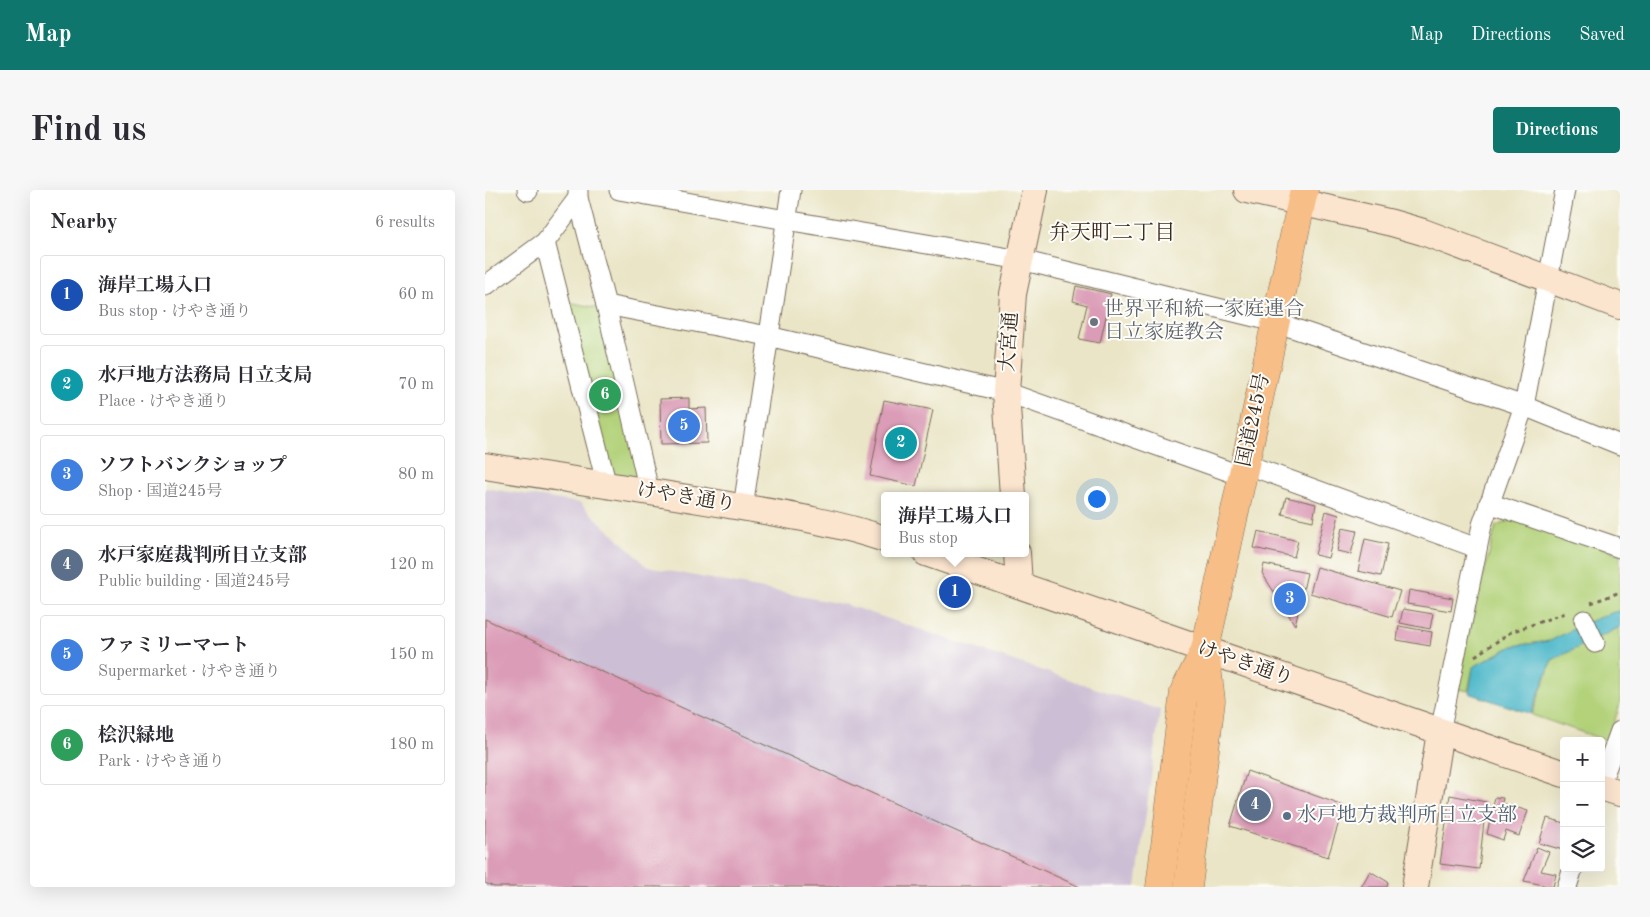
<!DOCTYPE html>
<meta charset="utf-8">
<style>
:root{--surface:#fff;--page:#f7f7f7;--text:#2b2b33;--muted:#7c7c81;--line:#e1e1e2;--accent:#0f766e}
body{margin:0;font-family:"Old Standard TT","Noto Serif JP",serif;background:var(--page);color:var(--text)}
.controls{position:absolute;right:15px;bottom:15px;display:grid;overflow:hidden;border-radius:5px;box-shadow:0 5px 20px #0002}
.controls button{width:45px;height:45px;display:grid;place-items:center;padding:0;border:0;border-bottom:1px solid var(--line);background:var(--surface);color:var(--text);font:25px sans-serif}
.you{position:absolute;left:611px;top:308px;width:18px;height:18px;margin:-12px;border:4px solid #fff;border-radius:50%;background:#1a73e8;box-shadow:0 0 0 8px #1a73e833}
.badge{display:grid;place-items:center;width:32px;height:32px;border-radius:50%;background:var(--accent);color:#fff;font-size:16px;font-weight:700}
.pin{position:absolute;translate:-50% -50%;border:2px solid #fff;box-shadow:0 1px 5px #0006}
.popup{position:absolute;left:396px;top:302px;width:148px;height:65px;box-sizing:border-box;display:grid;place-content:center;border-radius:5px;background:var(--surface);filter:drop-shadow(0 1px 4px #0005);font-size:16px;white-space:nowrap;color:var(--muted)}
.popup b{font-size:19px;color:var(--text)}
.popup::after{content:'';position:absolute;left:50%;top:100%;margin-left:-10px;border:10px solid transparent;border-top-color:var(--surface)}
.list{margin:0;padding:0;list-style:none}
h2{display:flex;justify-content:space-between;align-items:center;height:65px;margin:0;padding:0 20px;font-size:21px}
h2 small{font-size:16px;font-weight:400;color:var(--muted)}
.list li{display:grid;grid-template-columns:32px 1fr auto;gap:15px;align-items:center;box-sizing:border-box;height:80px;margin:0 10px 10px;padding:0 10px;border:1px solid var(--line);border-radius:5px}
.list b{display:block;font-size:19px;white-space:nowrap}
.list p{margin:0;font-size:16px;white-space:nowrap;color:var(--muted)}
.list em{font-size:16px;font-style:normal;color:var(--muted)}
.icon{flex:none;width:28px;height:28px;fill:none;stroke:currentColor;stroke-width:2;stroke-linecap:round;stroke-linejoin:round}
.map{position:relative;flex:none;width:1135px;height:697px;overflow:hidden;border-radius:5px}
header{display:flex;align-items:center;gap:30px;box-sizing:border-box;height:70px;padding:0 25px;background:var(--accent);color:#fff}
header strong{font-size:24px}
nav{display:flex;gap:28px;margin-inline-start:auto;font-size:18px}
.intro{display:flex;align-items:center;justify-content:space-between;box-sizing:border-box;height:120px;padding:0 30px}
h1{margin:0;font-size:35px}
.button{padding:12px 22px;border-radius:5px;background:var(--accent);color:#fff;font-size:18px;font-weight:700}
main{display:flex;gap:30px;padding:0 30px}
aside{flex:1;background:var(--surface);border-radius:5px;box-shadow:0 5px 20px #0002}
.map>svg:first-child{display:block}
.industrial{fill:#ccbed4}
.green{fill:#b3d27a;stroke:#777e4c}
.water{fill:#4cb7c9;stroke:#447074}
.building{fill:#db9cb7}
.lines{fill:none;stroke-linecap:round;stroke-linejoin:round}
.street-casing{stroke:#786b59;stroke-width:21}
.secondary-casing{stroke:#786b59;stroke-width:28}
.highway-casing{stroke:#786b59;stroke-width:29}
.path{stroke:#786b59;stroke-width:3;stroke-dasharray:4 4;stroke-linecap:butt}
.street{stroke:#fff;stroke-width:19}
.secondary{stroke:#fce5cf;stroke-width:26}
.highway{stroke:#f7be87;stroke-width:28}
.worship-dot{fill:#6b7280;stroke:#fdfcf7;stroke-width:2}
.service-dot{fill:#5c6f8a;stroke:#fdfcf7;stroke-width:2}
.labels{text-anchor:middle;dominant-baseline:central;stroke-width:4;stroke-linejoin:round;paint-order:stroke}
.worship-label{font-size:20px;fill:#5b616d;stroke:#fdfcf7;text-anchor:start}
.street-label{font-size:20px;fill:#3b2a1e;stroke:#fdfcf7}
.service-label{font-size:20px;fill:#4e5e75;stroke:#fdfcf7;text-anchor:start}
.neighbourhood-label{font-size:21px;fill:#3b2a1e;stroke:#fdfcf7}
</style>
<header>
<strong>Map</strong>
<nav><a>Map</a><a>Directions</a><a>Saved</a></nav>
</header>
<div class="intro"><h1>Find us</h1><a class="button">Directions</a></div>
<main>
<aside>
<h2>Nearby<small>6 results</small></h2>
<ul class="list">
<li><span class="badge" style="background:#1a4fb4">1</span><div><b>海岸工場入口</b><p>Bus stop · けやき通り</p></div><em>60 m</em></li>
<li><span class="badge" style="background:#0f9aa8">2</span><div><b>水戸地方法務局 日立支局</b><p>Place · けやき通り</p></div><em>70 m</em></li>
<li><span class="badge" style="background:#3f7fe0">3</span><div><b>ソフトバンクショップ</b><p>Shop · 国道245号</p></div><em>80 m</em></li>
<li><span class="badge" style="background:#5c6f8a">4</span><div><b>水戸家庭裁判所日立支部</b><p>Public building · 国道245号</p></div><em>120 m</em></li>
<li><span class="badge" style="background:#3f7fe0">5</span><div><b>ファミリーマート</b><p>Supermarket · けやき通り</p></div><em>150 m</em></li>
<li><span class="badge" style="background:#2e9e5b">6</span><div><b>桧沢緑地</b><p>Park · けやき通り</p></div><em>180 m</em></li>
</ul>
</aside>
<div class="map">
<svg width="1135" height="697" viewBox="0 0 1135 697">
<rect width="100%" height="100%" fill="#fdfcf7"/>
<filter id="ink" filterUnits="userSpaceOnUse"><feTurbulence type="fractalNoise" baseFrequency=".02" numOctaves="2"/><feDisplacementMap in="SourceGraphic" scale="10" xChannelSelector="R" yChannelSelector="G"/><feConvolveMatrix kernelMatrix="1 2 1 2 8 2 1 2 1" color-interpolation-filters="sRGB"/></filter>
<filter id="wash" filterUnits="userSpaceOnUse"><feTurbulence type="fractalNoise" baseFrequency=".0096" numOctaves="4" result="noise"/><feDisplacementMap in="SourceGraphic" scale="20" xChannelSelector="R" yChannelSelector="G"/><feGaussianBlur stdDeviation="1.12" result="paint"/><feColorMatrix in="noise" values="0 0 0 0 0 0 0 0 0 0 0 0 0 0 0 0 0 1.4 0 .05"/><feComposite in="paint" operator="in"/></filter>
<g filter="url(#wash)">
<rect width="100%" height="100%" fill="#eae5c6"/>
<path class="industrial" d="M 0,298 L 95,313 L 163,377 L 362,415 L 675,520 L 651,697 L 0,697 Z"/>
<g class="green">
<path d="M 78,111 L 119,119 L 160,298 L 124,292 Z"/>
<path d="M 1032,328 L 1135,364 L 1135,421 L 1129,422 L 1065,451 L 1027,456 L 988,477 L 983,501 L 970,498 L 1011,336 Z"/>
<path d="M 1135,437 L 1135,515 L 1122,551 L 1047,525 L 1067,470 Z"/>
</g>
<path class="water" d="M 1135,421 L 1135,437 L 1067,470 L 1046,524 L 984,503 L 988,477 L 1028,456 L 1065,451 L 1100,433 L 1129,422 Z"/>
<g id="blocks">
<g class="building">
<path d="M 591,96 L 626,104 L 615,153 L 594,149 L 602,115 L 588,111 Z"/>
<path d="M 204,208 L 204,219 L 221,218 L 222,253 L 176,254 L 175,209 Z"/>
<path d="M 399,210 L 448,220 L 431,296 L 385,286 Z"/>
<path d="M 801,307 L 831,314 L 828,331 L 797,324 Z"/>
<path d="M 841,321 L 854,325 L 843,368 L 830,365 Z"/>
<path d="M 857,338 L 872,341 L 866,364 L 852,361 Z"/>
<path d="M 773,341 L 813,351 L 809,367 L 769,358 Z"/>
<path d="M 880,349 L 903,354 L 896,386 L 873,381 Z"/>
<path d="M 779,374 L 822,383 L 810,435 L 777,383 Z"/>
<path d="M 832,377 L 915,401 L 907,427 L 825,403 Z"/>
<path d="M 924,400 L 968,408 L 966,421 L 922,414 Z"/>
<path d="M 918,419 L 948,424 L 945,439 L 915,433 Z"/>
<path d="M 0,429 L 595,697 L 9,697 L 0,693 Z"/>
<path d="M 914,436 L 947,442 L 945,456 L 912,450 Z"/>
<path d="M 762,581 L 859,616 L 843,667 L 745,636 Z"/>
<path d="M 965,605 L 1001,612 L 994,679 L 955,674 Z"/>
<path d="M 1010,607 L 1018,608 L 1017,613 L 1043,621 L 1034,646 L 1021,641 L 1018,650 L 1002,644 Z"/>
<path d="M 1062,628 L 1079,633 L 1078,660 L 1054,653 Z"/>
<path d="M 1052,657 L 1064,662 L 1056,681 L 1071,684 L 1068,697 L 1039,691 Z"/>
<path d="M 885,681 L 903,692 L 902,697 L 876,697 Z"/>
</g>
</g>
</g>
<g filter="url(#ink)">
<use href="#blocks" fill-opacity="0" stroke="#786b59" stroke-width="1"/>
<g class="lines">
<defs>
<g id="street">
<path d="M 42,0 L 43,1"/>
<path d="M 93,0 L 93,8 L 121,115 L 164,301"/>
<path d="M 134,0 L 301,30 L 536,70 L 790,132 L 1039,216 L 1135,255"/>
<path d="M 60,52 L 122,296"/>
<path d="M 0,96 L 60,52 L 93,8"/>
<path d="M 121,115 L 283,146 L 521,202 L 757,286"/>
<path d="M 760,274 L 992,358"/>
<path d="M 1004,313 L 1135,358"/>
<path d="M 258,317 L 306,0"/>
<path d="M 1099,430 L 1110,453"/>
<path d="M 955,542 L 997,335 L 1039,216 L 1080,0"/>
<path d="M 1116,593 L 1135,541"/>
<path d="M 1082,697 L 1088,678"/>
</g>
<g id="secondary">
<path d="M 762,0 L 907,33 L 938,42 L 1135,116"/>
<path d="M 0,276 C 81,289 163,301 244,315 C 297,324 349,332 400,349"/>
<path d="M 528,306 L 521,202 L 528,104 L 550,0"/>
<path d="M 441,363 L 1079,584"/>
<path d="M 532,363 L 534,395"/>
<path d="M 1116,597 L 1135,603"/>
<path d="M 930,697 L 955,542"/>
</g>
<g id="highway">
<path d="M 675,697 L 699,502 L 720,460 L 819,0"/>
<path d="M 703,697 L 726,511 L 720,460"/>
</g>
</defs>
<use href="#street" class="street-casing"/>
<use href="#secondary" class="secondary-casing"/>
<use href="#highway" class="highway-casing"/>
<g class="path">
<path d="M 1106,413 L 1135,402"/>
<path d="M 990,466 L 1026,442 L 1083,422"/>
</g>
<use href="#street" class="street"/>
<use href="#secondary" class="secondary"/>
<use href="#highway" class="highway"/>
</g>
</g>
<circle class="worship-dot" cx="609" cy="132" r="5"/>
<circle class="service-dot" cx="802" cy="626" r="5"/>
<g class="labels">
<g class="worship-label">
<text x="619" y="120">世界平和統一家庭連合<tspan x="619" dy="23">日立家庭教会</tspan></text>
</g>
<g class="street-label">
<text transform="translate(525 152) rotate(-86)">大宮通</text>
<text transform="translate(769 230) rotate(-78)">国道245号</text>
<text transform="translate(201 308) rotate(9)">けやき通り</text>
<text transform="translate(760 474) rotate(19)">けやき通り</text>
</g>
<g class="service-label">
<text x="812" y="626">水戸地方裁判所日立支部</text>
</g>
<g class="neighbourhood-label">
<text x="627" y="43">弁天町二丁目</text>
</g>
</g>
</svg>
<div class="controls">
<button>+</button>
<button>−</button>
<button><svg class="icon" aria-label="layers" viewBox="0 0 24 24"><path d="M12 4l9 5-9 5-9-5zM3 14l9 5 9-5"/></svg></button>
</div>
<div class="you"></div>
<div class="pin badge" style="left:470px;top:402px;background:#1a4fb4">1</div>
<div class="popup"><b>海岸工場入口</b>Bus stop</div>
<div class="pin badge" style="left:416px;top:253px;background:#0f9aa8">2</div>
<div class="pin badge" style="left:805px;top:409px;background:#3f7fe0">3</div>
<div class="pin badge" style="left:770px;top:615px;background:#5c6f8a">4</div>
<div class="pin badge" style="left:199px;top:236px;background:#3f7fe0">5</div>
<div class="pin badge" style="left:120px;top:205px;background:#2e9e5b">6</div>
</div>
</main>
